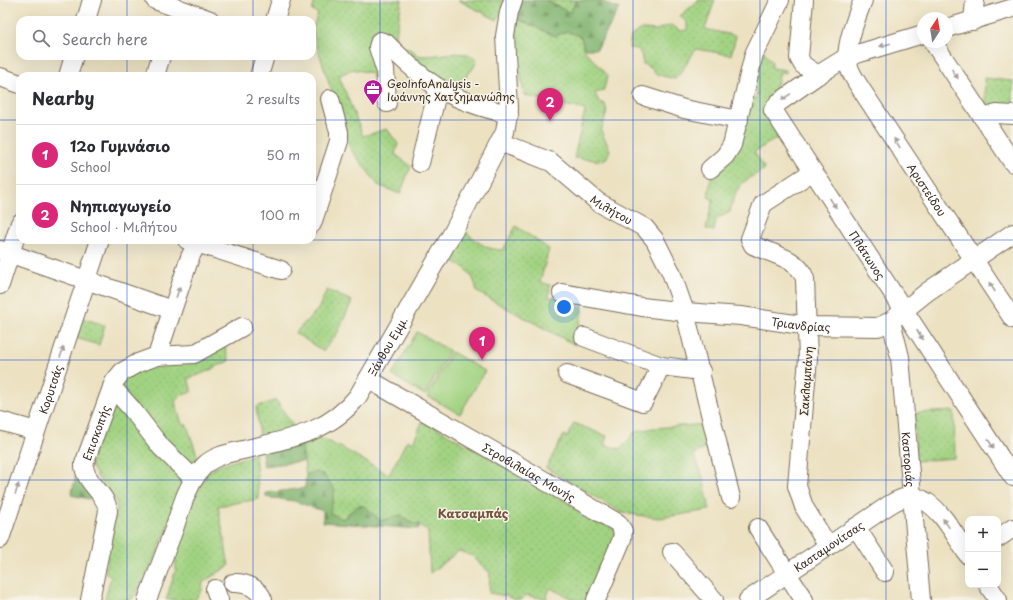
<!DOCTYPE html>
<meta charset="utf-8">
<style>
:root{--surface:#fff;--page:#f2f2f3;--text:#2b2b33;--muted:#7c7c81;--line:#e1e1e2;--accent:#db2777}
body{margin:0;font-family:"Playpen Sans",sans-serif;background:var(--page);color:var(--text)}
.controls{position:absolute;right:12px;bottom:12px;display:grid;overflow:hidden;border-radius:8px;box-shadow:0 4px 16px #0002}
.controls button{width:36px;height:36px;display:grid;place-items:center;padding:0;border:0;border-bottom:1px solid var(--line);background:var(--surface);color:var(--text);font:20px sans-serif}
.compass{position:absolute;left:917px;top:12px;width:36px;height:36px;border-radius:50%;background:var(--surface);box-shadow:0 4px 16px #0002;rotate:12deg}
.you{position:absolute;left:564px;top:307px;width:14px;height:14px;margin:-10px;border:3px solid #fff;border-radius:50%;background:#1a73e8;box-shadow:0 0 0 6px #1a73e833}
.badge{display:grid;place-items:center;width:26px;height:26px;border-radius:50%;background:var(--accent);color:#fff;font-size:13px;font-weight:700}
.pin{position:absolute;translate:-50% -33px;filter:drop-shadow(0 1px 2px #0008)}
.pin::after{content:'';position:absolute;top:21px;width:14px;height:12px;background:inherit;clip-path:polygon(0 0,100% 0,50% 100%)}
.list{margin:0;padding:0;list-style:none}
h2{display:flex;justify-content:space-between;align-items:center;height:52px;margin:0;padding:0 16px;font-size:17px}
h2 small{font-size:13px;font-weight:400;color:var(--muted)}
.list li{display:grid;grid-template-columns:26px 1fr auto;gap:12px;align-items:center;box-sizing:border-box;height:60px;padding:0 16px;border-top:1px solid var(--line)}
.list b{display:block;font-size:15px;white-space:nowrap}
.list p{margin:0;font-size:13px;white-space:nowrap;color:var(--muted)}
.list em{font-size:13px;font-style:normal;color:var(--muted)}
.icon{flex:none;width:22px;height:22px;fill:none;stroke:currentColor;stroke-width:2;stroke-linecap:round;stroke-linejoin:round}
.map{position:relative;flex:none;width:1013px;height:600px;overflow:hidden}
.search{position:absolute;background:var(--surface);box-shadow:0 4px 16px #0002;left:16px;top:16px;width:300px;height:44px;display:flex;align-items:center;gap:10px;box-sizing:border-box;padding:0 14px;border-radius:12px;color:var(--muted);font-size:15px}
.panel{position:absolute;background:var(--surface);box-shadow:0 4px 16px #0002;left:16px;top:72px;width:300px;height:172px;border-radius:12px}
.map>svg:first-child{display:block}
.grass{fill:url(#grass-dots);stroke:#6e7e50}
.forest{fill:url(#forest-firs);stroke:#5e7047}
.garden{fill:#a2d382;stroke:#6e7e50}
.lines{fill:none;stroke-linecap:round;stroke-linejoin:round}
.minor-casing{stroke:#796a57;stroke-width:20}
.minor{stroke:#fff;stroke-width:18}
.oneway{fill:#a79f9a}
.grid{fill:none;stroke:#1d4ed8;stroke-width:1;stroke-opacity:0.55}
.labels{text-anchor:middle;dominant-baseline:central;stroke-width:3;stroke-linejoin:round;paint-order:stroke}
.poi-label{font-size:11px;fill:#3b2a1e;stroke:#f7f3e8;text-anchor:start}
.street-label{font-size:11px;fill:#3b2a1e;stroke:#f7f3e8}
.neighbourhood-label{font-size:12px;font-weight:bold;fill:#76533d;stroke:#f7f3e8}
</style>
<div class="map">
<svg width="1013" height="600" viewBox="0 0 1013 600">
<defs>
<pattern id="grass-dots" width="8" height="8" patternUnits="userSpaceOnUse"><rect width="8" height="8" fill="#a2d382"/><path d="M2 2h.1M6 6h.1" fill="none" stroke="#8cb570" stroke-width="1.8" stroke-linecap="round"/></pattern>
<pattern id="forest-firs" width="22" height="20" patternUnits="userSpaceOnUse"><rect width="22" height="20" fill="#81b570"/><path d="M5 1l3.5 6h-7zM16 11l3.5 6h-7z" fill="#6b935b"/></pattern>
</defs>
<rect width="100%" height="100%" fill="#f7f3e8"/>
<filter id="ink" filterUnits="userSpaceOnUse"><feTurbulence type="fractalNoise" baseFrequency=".025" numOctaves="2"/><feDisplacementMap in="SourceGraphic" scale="8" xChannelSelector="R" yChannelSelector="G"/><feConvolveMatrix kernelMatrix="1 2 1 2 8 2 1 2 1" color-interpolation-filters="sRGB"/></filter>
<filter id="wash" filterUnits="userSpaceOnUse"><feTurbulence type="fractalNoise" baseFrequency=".012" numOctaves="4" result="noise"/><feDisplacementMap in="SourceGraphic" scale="16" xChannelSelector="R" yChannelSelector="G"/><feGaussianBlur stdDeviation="0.9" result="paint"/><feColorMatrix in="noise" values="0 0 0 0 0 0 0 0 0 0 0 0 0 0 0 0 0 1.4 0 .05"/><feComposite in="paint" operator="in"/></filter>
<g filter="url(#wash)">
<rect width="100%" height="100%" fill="#ece2c2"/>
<g class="grass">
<path d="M 315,0 L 402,0 L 395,40 C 405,52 404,46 413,51 C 418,54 413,53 418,55 C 434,59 465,46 477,60 C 474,72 459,79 461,93 L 457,94 L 386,36 L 381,79 L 374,80 L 371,73 L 352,69 L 339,76 L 363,136 L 387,129 L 398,144 L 395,154 L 411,166 L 400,194 L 378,185 L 350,148 L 312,31 L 318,13 L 312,11 Z"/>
<path d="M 458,0 L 508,0 L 497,20 Z"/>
<path d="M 545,0 L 576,0 L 571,13 Z"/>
<path d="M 699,0 L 715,0 L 705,29 L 736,36 L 731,55 L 696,49 C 689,59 684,70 675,79 L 655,74 L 653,69 L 643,64 L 641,54 L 638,49 L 629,48 L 631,36 L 642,29 L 656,30 L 671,25 L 681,31 L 687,30 L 687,23 L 680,16 Z"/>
<path d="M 518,19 L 555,36 L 567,31 L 581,37 L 584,50 L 608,76 L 603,91 L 595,93 L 599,102 L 605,104 L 607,112 L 601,131 L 610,150 L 607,157 L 604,161 L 574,158 L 585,110 L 524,95 L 520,72 L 515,21 Z"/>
<path d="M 761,48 L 772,62 L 772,68 L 786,70 L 786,73 L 780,72 L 776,89 L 783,91 L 769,119 L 779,137 L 754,152 L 765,169 C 741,183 736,184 730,212 L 716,219 L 714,231 L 706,229 L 713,199 L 708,197 L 711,178 L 750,97 L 756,99 L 757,90 L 751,88 Z"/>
<path d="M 984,78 L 1013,81 L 1013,111 L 986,108 Z"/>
<path d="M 516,226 L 549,249 L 540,282 L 550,285 L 549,297 L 557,298 L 568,305 L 583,308 L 575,345 L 477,292 C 473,270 464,267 445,257 L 462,227 C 474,240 485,250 503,250 Z"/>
<path d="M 327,290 L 352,301 L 337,334 L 323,351 L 295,333 L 318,309 Z"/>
<path d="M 82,318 L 105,325 L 99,345 L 76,338 Z"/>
<path d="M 224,343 L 229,361 C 216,366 201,376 188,378 L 192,392 L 182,395 L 175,402 L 182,424 L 187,425 L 198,458 L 192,470 L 117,386 L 128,372 Z"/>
<path d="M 112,396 L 184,480 C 169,521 157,564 131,600 L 105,600 L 111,576 L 105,574 L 111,536 L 117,508 L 116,501 L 106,491 L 90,464 Z"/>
<path d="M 276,400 L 296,430 L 260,438 L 256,407 Z"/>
<path d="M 954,411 L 955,458 L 916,461 L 914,413 Z"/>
<path d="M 423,420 L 614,529 L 617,534 L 591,600 L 574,600 L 550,588 L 546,599 L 525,595 L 522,600 L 514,600 L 507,596 L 489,593 L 490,573 L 472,556 L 459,551 L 430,573 L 428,532 L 419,524 L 413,524 L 401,515 L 381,521 L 366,507 L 348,513 L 343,519 L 329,513 L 335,490 L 323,474 L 314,472 L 306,475 L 301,442 L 318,437 L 344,449 L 389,475 L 407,440 L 413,443 Z"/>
<path d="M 574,423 L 607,436 L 604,445 L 621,449 L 635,432 L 653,428 L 709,424 L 714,445 L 693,454 L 703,477 L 710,510 L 659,518 L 622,513 L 546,468 L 564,435 L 567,437 Z"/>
<path d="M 255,454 L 259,499 L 218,506 L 229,566 L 203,582 L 202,590 L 195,600 L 166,600 L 176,569 L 175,546 L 181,521 L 208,472 L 219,466 Z"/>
</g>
<g class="forest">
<path d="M 521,0 L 545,0 L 570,13 L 576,0 L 599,0 L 619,9 L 597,49 L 584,49 L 581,37 L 567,31 L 555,36 L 518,19 L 515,21 Z"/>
<path d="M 301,442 L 304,461 L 264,466 L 262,452 Z"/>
<path d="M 77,472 L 98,501 L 71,495 Z"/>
<path d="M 314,472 L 323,474 L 335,490 L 330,513 L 343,519 L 359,505 L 366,507 L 381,521 L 401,515 C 406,521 410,524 419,524 L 419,529 L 323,522 L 323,511 L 294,501 L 266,497 L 266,493 L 305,488 L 306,475 Z"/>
</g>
<g class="garden">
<path d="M 417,332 L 450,351 L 425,395 L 392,375 Z"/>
<path d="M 452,352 L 485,371 L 460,414 L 427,396 Z"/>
</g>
</g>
<g filter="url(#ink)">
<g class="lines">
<defs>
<g id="minor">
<path d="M 155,0 L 210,20"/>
<path d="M 804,0 L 799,58 L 803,65 L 818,75"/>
<path id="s1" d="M 863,0 C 857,16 844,47 848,64 C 850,73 856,81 861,89 L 1013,319"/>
<path d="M 86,20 L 92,0"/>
<path d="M 275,20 L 281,0"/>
<path d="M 973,21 L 975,0"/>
<path d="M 947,28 L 1013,8"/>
<path id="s2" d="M 923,34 L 847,57 L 818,75 L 778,103 L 773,110 L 1013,477"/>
<path d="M 933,42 L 1013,163"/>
<path d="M 68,76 L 74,56"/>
<path d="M 155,76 L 161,56"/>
<path d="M 259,76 L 265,56"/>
<path d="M 0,77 L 20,84"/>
<path d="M 643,96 L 684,109 L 739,120"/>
<path d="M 387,103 L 385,69 L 378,47 L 380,41 L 386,43 C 428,85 450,101 509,114"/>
<path d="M 983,118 L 996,114 L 1013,115"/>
<path id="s3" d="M 500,142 L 551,162 L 598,202 L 645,228 L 655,240 L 671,272 L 685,312 L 731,498"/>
<path d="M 420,163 L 438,89"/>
<path d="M 710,169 L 725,156 L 732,145 L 754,54 L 780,0"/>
<path d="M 812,172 L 763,204 L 750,239 L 753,245 C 771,254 799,258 805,279 L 808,358 L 797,486 L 804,507 L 828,546"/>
<path d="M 312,224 L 339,141 L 339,132 L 330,99"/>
<path d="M 187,240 L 281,270"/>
<path d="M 0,250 L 172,310"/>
<path d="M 0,285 L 20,223"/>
<path id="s4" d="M 562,293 L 642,307 L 685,312 L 741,316 L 808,326 L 878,327 L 891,321 L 927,292 L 1013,233"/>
<path id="s5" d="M 891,321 L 900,357 L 921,600"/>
<path d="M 584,337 L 661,366 L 701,371"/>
<path d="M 157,356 L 190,257 L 199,240"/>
<path d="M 567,374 L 643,402 L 661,366"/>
<path id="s6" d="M 368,379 L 618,523 L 623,531 L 622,539 L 596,600"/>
<path d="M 112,387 L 131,408 L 161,447 L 194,479"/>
<path d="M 0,421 L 36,431"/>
<path d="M 856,527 L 885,572"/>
<path d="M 758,528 L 804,600"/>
<path d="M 998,538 L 1013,528"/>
<path id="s7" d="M 0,539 L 100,240"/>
<path d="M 672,552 L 714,600"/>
<path d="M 233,583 C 245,582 259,588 263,600"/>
<path d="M 988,585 L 998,600"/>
<path d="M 215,589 L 219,600"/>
<path id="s8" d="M 90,600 L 108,511 C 107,493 83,482 84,464 L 114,382 L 122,372 L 138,363 L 157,356 L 194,354 L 242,327"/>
<path id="s9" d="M 147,600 C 156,576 165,553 174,529 C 181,508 188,482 204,466 C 213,456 230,453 243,450 C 287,439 328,434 358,396 L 453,232 L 505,132 L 509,108 L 505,36 L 509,12 L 513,0"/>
<path id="s10" d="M 748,600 L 889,505 C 897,500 907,495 916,497 C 940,504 955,536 968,555"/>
</g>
</defs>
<use href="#minor" class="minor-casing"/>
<use href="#minor" class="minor"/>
</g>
<defs><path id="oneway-solid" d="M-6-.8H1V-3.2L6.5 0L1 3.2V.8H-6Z"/></defs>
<g class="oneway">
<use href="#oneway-solid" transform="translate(885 45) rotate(164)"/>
<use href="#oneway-solid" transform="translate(955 74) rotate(56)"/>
<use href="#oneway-solid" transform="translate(786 97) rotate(145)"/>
<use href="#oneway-solid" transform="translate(897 143) rotate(-123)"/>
<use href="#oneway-solid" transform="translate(833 203) rotate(56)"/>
<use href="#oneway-solid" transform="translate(992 287) rotate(-123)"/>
<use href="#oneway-solid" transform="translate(178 292) rotate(-72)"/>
<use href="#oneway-solid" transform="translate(920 335) rotate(57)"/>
<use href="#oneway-solid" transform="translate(62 352) rotate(-71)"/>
<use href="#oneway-solid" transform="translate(991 444) rotate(57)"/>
<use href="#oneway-solid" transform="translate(17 489) rotate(-72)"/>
<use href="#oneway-solid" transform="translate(946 523) rotate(-125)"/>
</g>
</g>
<path class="grid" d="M 127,0 L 127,20M 253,0 L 253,20M 380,0 L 380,600M 506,0 L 506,600M 633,0 L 633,600M 760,0 L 760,600M 886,0 L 886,600M 127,56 L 127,76M 253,56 L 253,76M 0,120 L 20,120M 312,120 L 1013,120M 0,240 L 20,240M 20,240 L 312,240M 127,240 L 127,600M 253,240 L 253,600M 312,240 L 1013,240M 0,360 L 1013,360M 0,480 L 1013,480"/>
<defs>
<symbol id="office-pin" viewBox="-11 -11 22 30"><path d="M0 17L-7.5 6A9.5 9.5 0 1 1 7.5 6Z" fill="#b5179e" stroke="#f7f3e8"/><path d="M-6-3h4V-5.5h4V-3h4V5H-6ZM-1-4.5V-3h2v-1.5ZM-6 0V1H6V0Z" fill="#fff"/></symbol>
</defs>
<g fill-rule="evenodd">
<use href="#office-pin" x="362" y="78" width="22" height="30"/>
</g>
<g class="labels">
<g class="poi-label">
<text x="387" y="83">GeoInfoAnalysis -<tspan x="387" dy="13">Ιωάννης Χατζημανώλης</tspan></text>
</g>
<g class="street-label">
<text stroke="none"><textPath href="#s1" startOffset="215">Αριστείδου</textPath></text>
<text stroke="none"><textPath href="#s3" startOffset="132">Μιλήτου</textPath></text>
<text stroke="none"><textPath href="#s2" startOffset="344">Πλάτωνος</textPath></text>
<text stroke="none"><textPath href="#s4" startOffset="241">Τριανδρίας</textPath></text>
<text stroke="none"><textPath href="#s9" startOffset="377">Ξάνθου Εμμ.</textPath></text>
<text transform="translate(806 381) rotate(-86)">Σακλαμπάνη</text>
<text stroke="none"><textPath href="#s7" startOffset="158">Κορυτσάς</textPath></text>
<text stroke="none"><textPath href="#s8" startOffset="178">Επισκοπής</textPath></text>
<text stroke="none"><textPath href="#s5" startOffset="140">Καστοριάς</textPath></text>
<text stroke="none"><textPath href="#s6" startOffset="186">Στροβιλαίας Μονής</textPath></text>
<text stroke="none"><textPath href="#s10" startOffset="97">Κασταμονίτσας</textPath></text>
</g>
<g class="neighbourhood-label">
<text x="473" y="513">Κατσαμπάς</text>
</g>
</g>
</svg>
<div class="controls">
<button>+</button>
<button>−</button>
</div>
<svg class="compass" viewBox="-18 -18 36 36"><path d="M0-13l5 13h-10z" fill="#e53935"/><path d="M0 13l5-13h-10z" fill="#7c7c81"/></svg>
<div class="you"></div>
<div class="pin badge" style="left:482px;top:360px">1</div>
<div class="pin badge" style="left:550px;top:121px">2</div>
<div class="search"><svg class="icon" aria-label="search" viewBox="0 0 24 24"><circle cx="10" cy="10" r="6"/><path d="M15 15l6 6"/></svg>Search here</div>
<section class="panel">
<h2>Nearby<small>2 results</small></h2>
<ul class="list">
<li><span class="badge">1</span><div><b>12o Γυμνάσιο</b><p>School</p></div><em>50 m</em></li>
<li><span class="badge">2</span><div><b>Νηπιαγωγείο</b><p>School · Μιλήτου</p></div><em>100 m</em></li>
</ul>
</section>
</div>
